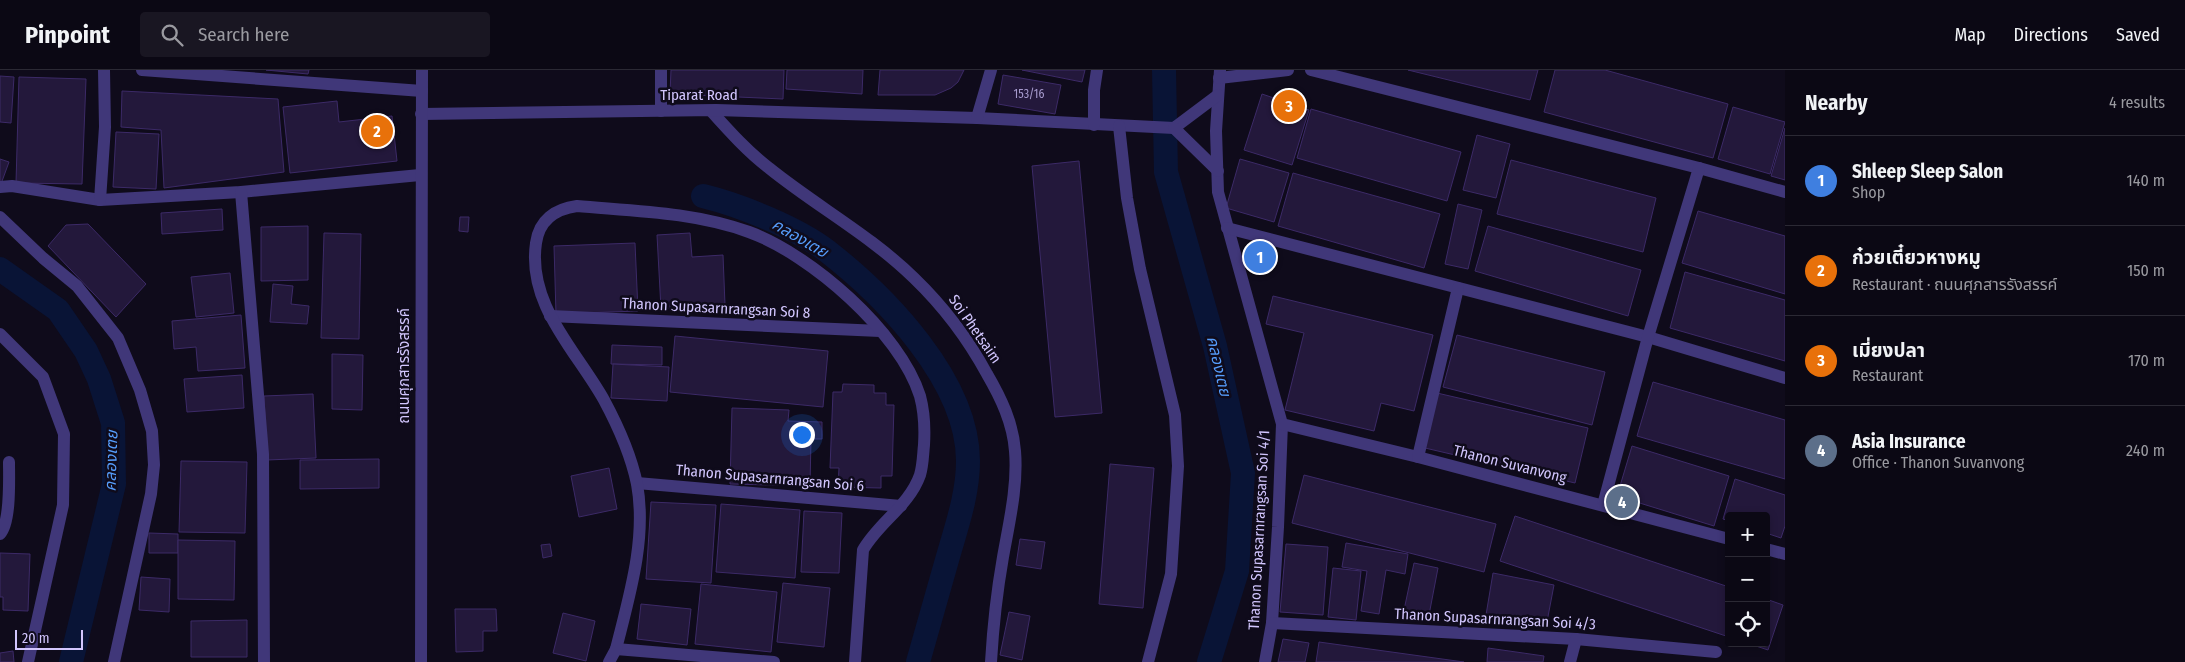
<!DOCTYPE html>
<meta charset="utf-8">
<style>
:root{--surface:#0b0814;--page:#191622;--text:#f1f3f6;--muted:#9a9aa0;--line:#2b2934;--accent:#05bbeb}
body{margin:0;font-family:"Fira Sans Condensed","Noto Sans Thai",sans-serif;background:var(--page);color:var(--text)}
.controls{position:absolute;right:15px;bottom:15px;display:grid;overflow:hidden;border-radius:5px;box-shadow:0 2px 8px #0003}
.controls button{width:45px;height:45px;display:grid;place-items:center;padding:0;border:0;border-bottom:1px solid var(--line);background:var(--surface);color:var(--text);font:25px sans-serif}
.scale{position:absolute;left:15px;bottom:12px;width:68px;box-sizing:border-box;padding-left:5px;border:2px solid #d2c6fe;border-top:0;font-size:14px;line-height:18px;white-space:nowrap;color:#d2c6fe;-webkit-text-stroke:4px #0f0b1b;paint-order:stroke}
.you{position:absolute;left:801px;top:364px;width:18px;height:18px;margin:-12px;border:4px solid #fff;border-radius:50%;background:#1a73e8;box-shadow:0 0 0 8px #1a73e833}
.badge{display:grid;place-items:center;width:32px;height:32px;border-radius:50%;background:var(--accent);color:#fff;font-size:16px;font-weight:700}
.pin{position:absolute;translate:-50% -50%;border:2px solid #fff;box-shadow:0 1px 5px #0006}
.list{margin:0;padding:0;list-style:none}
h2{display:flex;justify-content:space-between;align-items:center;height:65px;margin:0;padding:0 20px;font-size:21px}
h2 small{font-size:16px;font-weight:400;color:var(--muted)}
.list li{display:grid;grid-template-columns:32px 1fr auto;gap:15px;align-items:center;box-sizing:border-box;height:90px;padding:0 20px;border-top:1px solid var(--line)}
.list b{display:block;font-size:19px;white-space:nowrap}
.list p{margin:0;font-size:16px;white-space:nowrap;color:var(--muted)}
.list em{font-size:16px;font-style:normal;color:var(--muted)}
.icon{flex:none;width:28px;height:28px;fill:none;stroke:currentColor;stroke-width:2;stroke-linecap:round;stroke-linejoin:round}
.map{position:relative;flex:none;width:1785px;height:592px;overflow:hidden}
header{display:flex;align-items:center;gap:30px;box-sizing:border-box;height:70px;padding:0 25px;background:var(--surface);border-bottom:1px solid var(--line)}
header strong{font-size:24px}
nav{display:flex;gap:28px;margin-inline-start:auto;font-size:18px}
.search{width:350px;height:45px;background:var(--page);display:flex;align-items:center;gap:12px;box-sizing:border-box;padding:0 18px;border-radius:5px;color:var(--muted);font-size:19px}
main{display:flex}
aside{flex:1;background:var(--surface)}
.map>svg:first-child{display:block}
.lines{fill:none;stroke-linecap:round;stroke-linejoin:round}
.canal{stroke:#091436;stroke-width:24}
.building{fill:#23183b;stroke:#3c2a67}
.minor{stroke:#403779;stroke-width:12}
.labels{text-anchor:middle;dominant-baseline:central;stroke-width:5;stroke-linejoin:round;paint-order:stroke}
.number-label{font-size:12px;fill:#a69acd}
.street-label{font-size:15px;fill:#d2c6fe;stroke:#0f0b1b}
.water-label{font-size:16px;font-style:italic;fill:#569dfc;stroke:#0f0b1b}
</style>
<header>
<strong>Pinpoint</strong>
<div class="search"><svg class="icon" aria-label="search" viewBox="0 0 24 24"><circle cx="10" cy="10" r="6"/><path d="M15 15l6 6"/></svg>Search here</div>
<nav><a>Map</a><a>Directions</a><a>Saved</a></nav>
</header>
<main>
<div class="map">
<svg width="1785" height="592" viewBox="0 0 1785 592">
<rect width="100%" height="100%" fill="#0f0b1b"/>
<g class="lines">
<g class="canal">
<path d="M 1164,0 L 1166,102 L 1215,276 L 1243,403 L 1237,501 L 1209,592"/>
<path d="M 703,126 C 740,135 797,158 827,181 C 886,227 968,311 968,391 C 968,425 956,458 947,490 C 937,524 928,558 918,592"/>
<path d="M 0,199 L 58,240 L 86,281 L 99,309 L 113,353 L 114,414 L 71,592"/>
</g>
</g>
<g class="building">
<path d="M 266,0 L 309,0 L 308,4 Z"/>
<path d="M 671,0 L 784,0 L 783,29 L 670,24 Z"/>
<path d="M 787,0 L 863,0 L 862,24 L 786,19 Z"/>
<path d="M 880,0 L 964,0 L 958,12 L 951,18 L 935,25 L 878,25 Z"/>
<path d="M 1022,0 L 1085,0 L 1082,12 Z"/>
<path d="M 1408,0 L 1538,0 L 1530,30 Z"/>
<path d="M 1555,0 L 1605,0 L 1728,34 L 1713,88 L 1544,42 Z"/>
<path d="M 1003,5 L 1061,15 L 1055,44 L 998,34 Z"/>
<path d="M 0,6 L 14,7 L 11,53 L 0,52 Z"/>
<path d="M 19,7 L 86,9 L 82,114 L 16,113 Z"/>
<path d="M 122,21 L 278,29 L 284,102 L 164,118 L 161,60 L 121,57 Z"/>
<path d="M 1262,24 L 1309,40 L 1292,95 L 1244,80 Z"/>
<path d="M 337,31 L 339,52 L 392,46 L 397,91 L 290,103 L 283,37 Z"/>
<path d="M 1733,37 L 1785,52 L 1770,104 L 1718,89 Z"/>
<path d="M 1311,39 L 1461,82 L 1447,131 L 1297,88 Z"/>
<path d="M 1785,58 L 1785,110 L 1771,106 Z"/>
<path d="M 116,62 L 159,64 L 156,119 L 113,117 Z"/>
<path d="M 1477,65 L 1510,74 L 1496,128 L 1463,120 Z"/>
<path d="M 0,89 L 9,92 L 1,114 L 0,114 Z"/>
<path d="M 1240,89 L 1289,103 L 1274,152 L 1226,138 Z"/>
<path d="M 1511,90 L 1656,128 L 1643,182 L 1497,144 Z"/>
<path d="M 1079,91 L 1102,343 L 1055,347 L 1032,96 Z"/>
<path d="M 1293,103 L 1440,144 L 1424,198 L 1278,156 Z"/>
<path d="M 1458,134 L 1482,140 L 1468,199 L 1445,194 Z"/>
<path d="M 222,139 L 223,160 L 162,164 L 161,143 Z"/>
<path d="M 1698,141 L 1785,166 L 1785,224 L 1682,193 Z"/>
<path d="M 460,147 L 469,147 L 468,162 L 459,161 Z"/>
<path d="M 88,154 L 146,214 L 116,247 L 48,176 L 66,155 Z"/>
<path d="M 308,156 L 308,210 L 261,211 L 261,157 Z"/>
<path d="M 1488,156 L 1641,200 L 1628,246 L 1475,201 Z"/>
<path d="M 324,163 L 361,164 L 359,269 L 321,268 Z"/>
<path d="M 690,163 L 692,187 L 723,185 L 725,235 L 661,239 L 657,165 Z"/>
<path d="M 635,173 L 638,241 L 556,244 L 554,176 Z"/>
<path d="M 1685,202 L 1785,230 L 1785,291 L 1670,258 Z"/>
<path d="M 230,203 L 234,243 L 196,247 L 191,207 Z"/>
<path d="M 273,214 L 293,216 L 291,234 L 309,236 L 307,254 L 270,252 Z"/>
<path d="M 1273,226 L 1433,265 L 1414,341 L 1381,333 L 1374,361 L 1285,340 L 1304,263 L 1266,254 Z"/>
<path d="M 241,245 L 245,298 L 198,301 L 196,277 L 174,279 L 172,251 Z"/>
<path d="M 1457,265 L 1605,302 L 1592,355 L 1443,317 Z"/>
<path d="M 675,266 L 828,281 L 823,337 L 670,322 Z"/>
<path d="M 612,275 L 662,277 L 662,295 L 611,294 Z"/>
<path d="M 332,284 L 363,285 L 362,340 L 332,339 Z"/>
<path d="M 613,294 L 669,297 L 667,331 L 611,328 Z"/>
<path d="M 242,305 L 244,338 L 187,342 L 184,309 Z"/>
<path d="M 1653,312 L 1785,350 L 1785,409 L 1637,366 Z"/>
<path d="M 843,314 L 874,315 L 874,323 L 886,323 L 886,335 L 894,335 L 892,406 L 881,406 L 881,418 L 838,417 L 839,398 L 830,398 L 833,322 L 842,322 Z"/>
<path d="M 1437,323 L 1588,358 L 1575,413 L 1425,378 Z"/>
<path d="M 313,324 L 316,388 L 267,390 L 264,326 Z"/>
<path d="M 732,338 L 789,340 L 788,351 L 822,352 L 822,369 L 811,369 L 810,416 L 730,414 Z"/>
<path d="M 1632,376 L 1729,406 L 1714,456 L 1617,426 Z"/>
<path d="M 379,389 L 379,418 L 300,419 L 300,390 Z"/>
<path d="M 181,391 L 247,392 L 245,463 L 179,462 Z"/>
<path d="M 1110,394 L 1154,398 L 1143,538 L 1099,534 Z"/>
<path d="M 609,398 L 617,439 L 579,447 L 571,406 Z"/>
<path d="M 1304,405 L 1496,454 L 1484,502 L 1292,453 Z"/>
<path d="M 1735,409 L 1785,425 L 1785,456 L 1781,468 L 1766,463 L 1766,446 L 1729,446 L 1729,451 L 1723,449 Z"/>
<path d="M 651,432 L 716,435 L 711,513 L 646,509 Z"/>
<path d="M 721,434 L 800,440 L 795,508 L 716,502 Z"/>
<path d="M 804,441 L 842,443 L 839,503 L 801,502 Z"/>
<path d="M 1515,446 L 1729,517 L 1729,567 L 1500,491 Z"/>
<path d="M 149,463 L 178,464 L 178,483 L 149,483 Z"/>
<path d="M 1020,469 L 1045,472 L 1041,499 L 1016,495 Z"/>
<path d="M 178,470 L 235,471 L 234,530 L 178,529 Z"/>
<path d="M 1346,473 L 1408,484 L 1405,504 L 1386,500 L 1379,544 L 1361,541 L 1367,501 L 1342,497 Z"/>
<path d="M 550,474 L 552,486 L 543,488 L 541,475 Z"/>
<path d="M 1286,474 L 1328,477 L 1323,545 L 1280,542 Z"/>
<path d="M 0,483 L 30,484 L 28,541 L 3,540 L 3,527 L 0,527 Z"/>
<path d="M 1414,493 L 1438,498 L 1429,545 L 1404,540 Z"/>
<path d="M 1333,498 L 1361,501 L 1356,550 L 1328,547 Z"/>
<path d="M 1493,503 L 1554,515 L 1546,557 L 1486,545 Z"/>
<path d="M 141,507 L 170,509 L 169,542 L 139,540 Z"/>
<path d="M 783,513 L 830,518 L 824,577 L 777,572 Z"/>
<path d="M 701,514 L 777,522 L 771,582 L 695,574 Z"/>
<path d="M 1766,529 L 1783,535 L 1768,580 L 1747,573 L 1766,573 Z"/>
<path d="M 641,534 L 691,539 L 687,575 L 637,569 Z"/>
<path d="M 455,539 L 496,539 L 497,561 L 483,561 L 483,581 L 456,582 Z"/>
<path d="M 1009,542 L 1030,546 L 1022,590 L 1000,585 Z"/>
<path d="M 563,543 L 595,551 L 586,591 L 553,583 Z"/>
<path d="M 247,550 L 247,587 L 191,587 L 191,551 Z"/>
<path d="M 1283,569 L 1309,573 L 1305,592 L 1278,592 Z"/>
<path d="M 1319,572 L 1464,592 L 1316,592 Z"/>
<path d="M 1488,578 L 1544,586 L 1543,592 L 1487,592 Z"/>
<path d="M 13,581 L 14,592 L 0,592 L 0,583 Z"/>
</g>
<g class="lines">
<g class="minor">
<path d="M 142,0 L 422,21"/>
<path d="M 661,0 L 661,41"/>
<path d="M 1220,0 L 1216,61 L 1218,122 L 1282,354 L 1278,457 L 1272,553 L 1265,592"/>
<path d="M 1311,0 L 1699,98 L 1785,122"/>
<path d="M 1219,8 L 1288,0"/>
<path d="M 712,42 C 730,62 748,82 769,98 C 816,136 870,165 914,208 C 942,235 968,269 987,304 C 1001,328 1013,353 1015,381 C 1018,416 1009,453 1003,487 C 997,521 993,557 991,592"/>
<path d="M 421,44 L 716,40 L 977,48 L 1174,58 L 1218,25"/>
<path d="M 977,48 L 991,0"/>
<path d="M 1094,55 L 1094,20 L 1097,0"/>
<path d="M 1119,56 L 1127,128 L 1140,199 L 1175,345 L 1178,396 L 1171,504 L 1148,592"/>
<path d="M 1174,58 L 1218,101"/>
<path d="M 0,117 L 12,116 L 100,130 L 241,122 L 420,105"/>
<path d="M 241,122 L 263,384 L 264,592"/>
<path d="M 100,130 L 105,57 L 104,0"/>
<path d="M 0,147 L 43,188 L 77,216 L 118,268 L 140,320 L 152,361 L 154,395 L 151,424 L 114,592"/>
<path d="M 1227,158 L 1648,267 L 1785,308"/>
<path d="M 550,246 L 880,261"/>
<path d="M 0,264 L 43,307 L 64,364 L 63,435 L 28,592"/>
<path d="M 1282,354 L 1418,387 L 1729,469"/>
<path d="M 1418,387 L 1458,218"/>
<path d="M 637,413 L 901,436"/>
<path d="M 1603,435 L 1648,267 L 1699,98"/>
<path d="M 0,464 C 11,452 9,409 9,392"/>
<path d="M 1766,479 L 1785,484"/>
<path d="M 1272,553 L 1576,569 L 1716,582"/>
<path d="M 616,579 L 774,592"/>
<path d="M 421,592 L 422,0"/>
<path d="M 609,592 L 616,579 C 629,527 647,469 637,414 C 631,385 618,356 604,330 C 576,280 527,235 536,173 C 539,150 555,139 577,136 C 634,141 694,142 749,162 C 810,184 900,262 920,326 C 924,341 925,359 924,375 C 923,384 923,395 920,405 C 909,436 879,452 863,480 L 855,592"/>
<path d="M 1570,592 L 1576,569"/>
</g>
</g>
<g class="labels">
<g class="number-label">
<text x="1029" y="24">153/16</text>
</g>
<g class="street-label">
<text x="699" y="25">Tiparat Road</text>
<text transform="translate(716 238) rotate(3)">Thanon Supasarnrangsan Soi 8</text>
<text transform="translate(975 259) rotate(55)">Soi Phetsaim</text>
<text transform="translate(404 296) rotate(-90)">ถนนศุภสารรังสรรค์</text>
<text transform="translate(1510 394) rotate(14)">Thanon Suvanvong</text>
<text transform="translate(770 408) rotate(5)">Thanon Supasarnrangsan Soi 6</text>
<text transform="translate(1259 460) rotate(-87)">Thanon Supasarnrangsan Soi 4/1</text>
<text transform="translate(1495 549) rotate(3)">Thanon Supasarnrangsan Soi 4/3</text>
</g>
<g class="water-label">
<text transform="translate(800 168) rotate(30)">คลองเตย</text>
<text transform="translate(1219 296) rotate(77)">คลองเตย</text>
<text transform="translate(111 391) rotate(-88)">คลองเตย</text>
</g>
</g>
</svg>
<div class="controls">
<button>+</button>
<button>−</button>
<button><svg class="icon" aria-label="locate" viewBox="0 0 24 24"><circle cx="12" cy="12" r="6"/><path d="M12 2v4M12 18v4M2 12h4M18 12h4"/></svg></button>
</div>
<div class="scale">20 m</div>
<div class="you"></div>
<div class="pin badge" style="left:1260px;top:187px;background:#3f7fe0">1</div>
<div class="pin badge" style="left:377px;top:61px;background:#e8710a">2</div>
<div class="pin badge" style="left:1289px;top:36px;background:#e8710a">3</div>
<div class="pin badge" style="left:1622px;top:432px;background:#5c6f8a">4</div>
</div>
<aside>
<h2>Nearby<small>4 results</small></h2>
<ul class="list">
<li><span class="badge" style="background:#3f7fe0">1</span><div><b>Shleep Sleep Salon</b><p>Shop</p></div><em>140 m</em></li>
<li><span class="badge" style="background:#e8710a">2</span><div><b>ก๋วยเตี๋ยวหางหมู</b><p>Restaurant · ถนนศุภสารรังสรรค์</p></div><em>150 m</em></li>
<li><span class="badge" style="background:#e8710a">3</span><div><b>เมี่ยงปลา</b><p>Restaurant</p></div><em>170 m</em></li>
<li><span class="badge" style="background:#5c6f8a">4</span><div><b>Asia Insurance</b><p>Office · Thanon Suvanvong</p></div><em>240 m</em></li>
</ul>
</aside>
</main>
